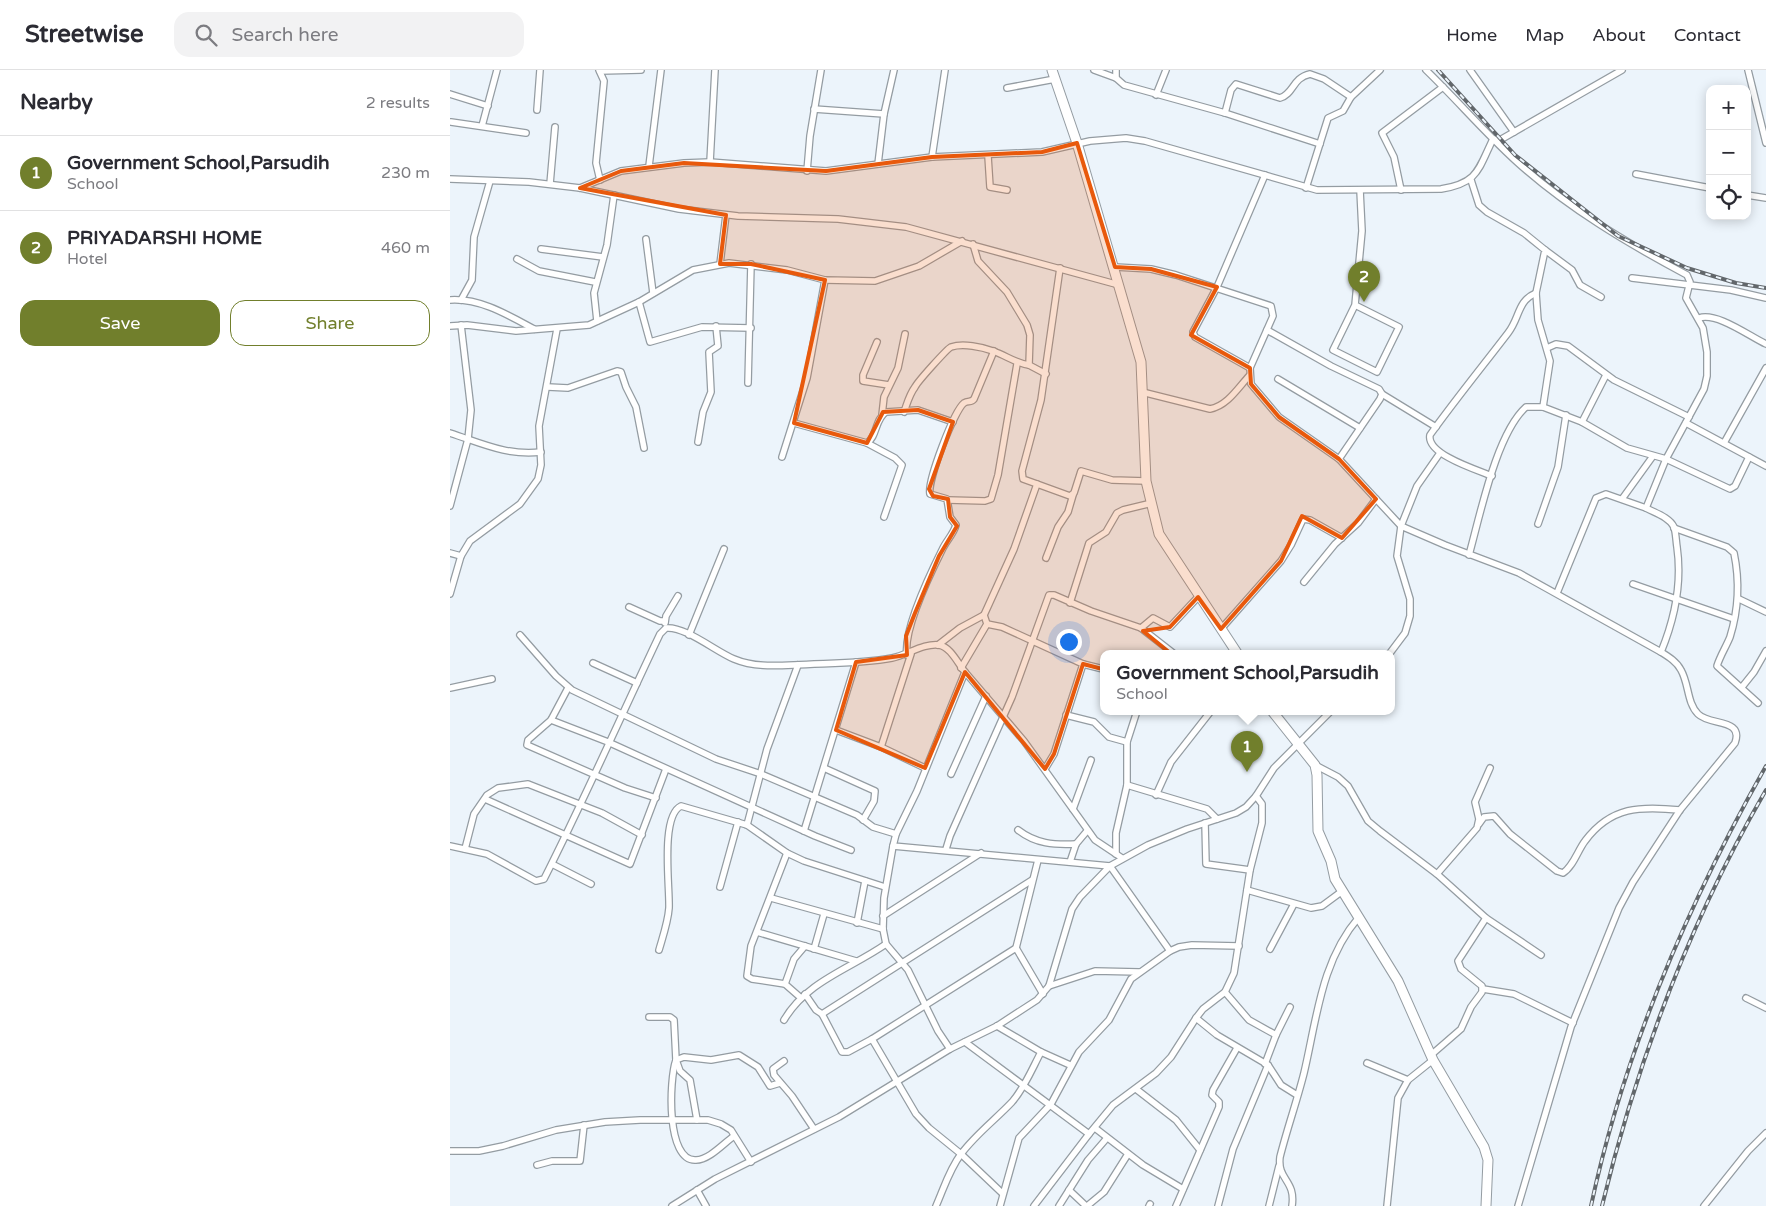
<!DOCTYPE html>
<meta charset="utf-8">
<style>
:root{--surface:#fff;--page:#f2f2f3;--text:#2b2b33;--muted:#7c7c81;--line:#e1e1e2;--accent:#717f2c}
body{margin:0;font-family:"Varela Round",sans-serif;background:var(--page);color:var(--text)}
.controls{position:absolute;right:15px;top:15px;display:grid;overflow:hidden;border-radius:10px;box-shadow:0 2px 12px #0003}
.controls button{width:45px;height:45px;display:grid;place-items:center;padding:0;border:0;border-bottom:1px solid var(--line);background:var(--surface);color:var(--text);font:25px sans-serif}
.you{position:absolute;left:618px;top:571px;width:18px;height:18px;margin:-12px;border:4px solid #fff;border-radius:50%;background:#1a73e8;box-shadow:0 0 0 8px #1a73e833}
.badge{display:grid;place-items:center;width:32px;height:32px;border-radius:50%;background:var(--accent);color:#fff;font-size:16px;font-weight:700}
.pin{position:absolute;translate:-50% -41px;filter:drop-shadow(0 1px 2px #0008)}
.pin::after{content:'';position:absolute;top:26px;width:18px;height:15px;background:inherit;clip-path:polygon(0 0,100% 0,50% 100%)}
.popup{position:absolute;left:650px;top:580px;width:295px;height:65px;box-sizing:border-box;display:grid;place-content:center;border-radius:10px;background:var(--surface);filter:drop-shadow(0 1px 4px #0005);font-size:16px;white-space:nowrap;color:var(--muted)}
.popup b{font-size:19px;color:var(--text)}
.popup::after{content:'';position:absolute;left:50%;top:100%;margin-left:-10px;border:10px solid transparent;border-top-color:var(--surface)}
.list{margin:0;padding:0;list-style:none}
h2{display:flex;justify-content:space-between;align-items:center;height:65px;margin:0;padding:0 20px;font-size:21px}
h2 small{font-size:16px;font-weight:400;color:var(--muted)}
.list li{display:grid;grid-template-columns:32px 1fr auto;gap:15px;align-items:center;box-sizing:border-box;height:75px;padding:0 20px;border-top:1px solid var(--line)}
.list b{display:block;font-size:19px;white-space:nowrap}
.list p{margin:0;font-size:16px;white-space:nowrap;color:var(--muted)}
.list em{font-size:16px;font-style:normal;color:var(--muted)}
.actions{display:flex;gap:10px;padding:15px 20px}
.actions a{flex:1;padding:11px 0;border:1px solid var(--accent);border-radius:15px;text-align:center;font-size:18px;color:var(--accent)}
.actions .main{background:var(--accent);color:#fff}
.icon{flex:none;width:28px;height:28px;fill:none;stroke:currentColor;stroke-width:2;stroke-linecap:round;stroke-linejoin:round}
.map{position:relative;flex:none;width:1316px;height:1136px;overflow:hidden}
header{display:flex;align-items:center;gap:30px;box-sizing:border-box;height:70px;padding:0 25px;background:var(--surface);border-bottom:1px solid var(--line)}
header strong{font-size:24px}
nav{display:flex;gap:28px;margin-inline-start:auto;font-size:18px}
.search{width:350px;height:45px;background:var(--page);display:flex;align-items:center;gap:12px;box-sizing:border-box;padding:0 18px;border-radius:15px;color:var(--muted);font-size:19px}
main{display:flex}
aside{flex:1;background:var(--surface)}
.map>svg:first-child{display:block}
.lines{fill:none;stroke-linecap:round;stroke-linejoin:round}
.minor-casing{stroke:#949ca2;stroke-width:8}
.secondary-casing{stroke:#949ca2;stroke-width:11}
.minor{stroke:#fff;stroke-width:5.5}
.secondary{stroke:#fff;stroke-width:9}
.rail-casing{stroke:#62676b;stroke-width:4}
.rail{stroke:#ecf4fb;stroke-width:2;stroke-dasharray:5.5;stroke-linecap:butt}
.marked{fill:#e8590c;fill-opacity:0.2;stroke:#e8590c;stroke-width:4;stroke-linejoin:round}
</style>
<header>
<strong>Streetwise</strong>
<div class="search"><svg class="icon" aria-label="search" viewBox="0 0 24 24"><circle cx="10" cy="10" r="6"/><path d="M15 15l6 6"/></svg>Search here</div>
<nav><a>Home</a><a>Map</a><a>About</a><a>Contact</a></nav>
</header>
<main>
<aside>
<h2>Nearby<small>2 results</small></h2>
<ul class="list">
<li><span class="badge">1</span><div><b>Government School,Parsudih</b><p>School</p></div><em>230 m</em></li>
<li><span class="badge">2</span><div><b>PRIYADARSHI HOME</b><p>Hotel</p></div><em>460 m</em></li>
</ul>
<div class="actions"><a class="main">Save</a><a>Share</a></div>
</aside>
<div class="map">
<svg width="1316" height="1136" viewBox="0 0 1316 1136">
<rect width="100%" height="100%" fill="#ecf4fb"/>
<g class="lines">
<defs>
<g id="minor">
<path d="M 149,0 L 154,11 L 146,93 L 150,110"/>
<path d="M 644,0 L 666,8"/>
<path d="M 666,0 L 666,8 L 674,15 L 775,43 L 870,74"/>
<path d="M 976,0 C 1007,30 1035,63 1067,92 C 1118,138 1177,173 1237,205 L 1240,212 L 1236,228 L 1253,258 L 1257,282 L 1257,306 L 1254,319 L 1216,389 L 1280,419 L 1285,416 L 1299,387"/>
<path d="M 1020,0 L 1064,62"/>
<path d="M 1298,0 L 1316,73"/>
<path d="M 150,1 L 191,0"/>
<path d="M 557,18 L 605,9"/>
<path d="M 0,24 L 38,36"/>
<path d="M 706,25 L 716,0"/>
<path d="M 364,39 L 434,44"/>
<path d="M 87,40 L 90,0"/>
<path d="M 775,43 L 781,20 L 786,14 L 830,28 C 844,24 842,8 860,4 L 874,9 L 901,27"/>
<path d="M 1,52 L 76,63"/>
<path d="M 32,56 L 47,0"/>
<path d="M 538,86 L 540,117 L 557,120"/>
<path d="M 482,87 L 495,0"/>
<path d="M 260,92 L 265,0"/>
<path d="M 428,94 L 434,44 L 444,0"/>
<path d="M 199,96 L 211,0"/>
<path d="M 357,101 L 360,66 L 371,0"/>
<path d="M 1186,104 L 1260,118"/>
<path d="M 0,109 L 79,112 L 130,118 L 229,139 L 288,146 L 388,149 L 456,157 L 669,215"/>
<path d="M 100,114 L 105,57"/>
<path d="M 130,118 L 171,101 L 234,93 L 260,92 L 376,101 L 482,87 L 592,82 L 640,71 L 676,68 L 695,71 L 867,120 L 991,119 C 1028,113 1028,100 1043,69 L 1050,70 L 1172,0"/>
<path d="M 856,118 L 878,48 L 893,41 L 901,27 L 930,0"/>
<path d="M 951,120 L 944,87 L 932,63 L 993,17"/>
<path d="M 1297,125 L 1316,128"/>
<path d="M 196,169 L 203,223"/>
<path d="M 523,174 L 528,191 L 557,222 L 577,255 L 580,265 L 579,295 L 596,304"/>
<path d="M 91,179 L 153,187"/>
<path d="M 1095,180 L 1122,200 L 1130,215 L 1151,227"/>
<path d="M 67,189 L 89,201 L 145,212"/>
<path d="M 270,194 L 276,145"/>
<path d="M 665,197 L 701,199 L 726,205 L 821,236 L 823,246 L 800,298 L 801,314 L 829,347 L 889,389 L 951,456 L 967,416 L 990,383"/>
<path d="M 1182,208 L 1281,220 L 1316,228"/>
<path d="M 0,230 C 30,228 58,245 84,259"/>
<path d="M 11,230 L 22,210 L 24,167 L 40,111"/>
<path d="M 189,232 L 200,272 L 252,257 L 301,258"/>
<path d="M 905,235 L 883,280 L 927,302 L 949,257 L 905,235 L 912,161 L 910,120"/>
<path d="M 1249,248 C 1267,242 1299,266 1316,274"/>
<path d="M 147,251 L 144,223 L 157,175 L 164,125"/>
<path d="M 0,256 L 17,255 L 66,261 L 139,255 L 189,232 L 243,200 L 279,193 L 337,200 L 375,210 L 425,211 L 469,196 L 512,171"/>
<path d="M 817,260 L 881,296 L 929,319 L 932,324 L 930,329 L 889,389"/>
<path d="M 427,272 L 413,305 L 413,311 L 439,315"/>
<path d="M 1097,278 L 1106,274 L 1118,276 L 1164,310 L 1239,347"/>
<path d="M 800,298 L 745,267 L 743,262 L 767,217 L 815,105"/>
<path d="M 828,309 L 910,358"/>
<path d="M 298,313 L 301,194"/>
<path d="M 98,317 L 118,318 L 167,301 L 171,302 L 176,317 L 186,337 L 194,378"/>
<path d="M 692,322 L 760,339 C 777,336 788,318 799,306"/>
<path d="M 932,324 L 986,357"/>
<path d="M 454,342 C 457,334 459,325 465,317 C 468,311 497,279 501,277 C 513,273 532,277 543,281 C 557,286 565,293 579,295"/>
<path d="M 432,345 L 434,327 L 448,298 L 455,264"/>
<path d="M 1132,352 L 1156,305"/>
<path d="M 344,353 L 417,373 C 427,367 425,349 436,342 L 468,340 L 503,352"/>
<path d="M 1236,353 L 1316,396"/>
<path d="M 0,363 C 31,373 57,386 91,382"/>
<path d="M 248,372 L 253,342 L 261,322 L 259,282 L 268,276 L 266,256"/>
<path d="M 417,373 L 445,388 L 452,395 L 434,447"/>
<path d="M 1274,373 L 1316,298"/>
<path d="M 332,387 L 357,308 L 375,210"/>
<path d="M 1042,406 C 1027,400 976,384 980,365 C 1005,330 1032,297 1058,263 C 1070,248 1067,231 1086,223"/>
<path d="M 587,414 L 573,409 L 572,401 L 591,330 L 610,198"/>
<path d="M 1172,429 L 1203,386"/>
<path d="M 498,430 L 535,431 L 541,429 L 548,405 L 567,294"/>
<path d="M 0,436 L 18,369 L 21,340 L 11,255"/>
<path d="M 1088,454 L 1108,397 L 1116,345"/>
<path d="M 1224,458 L 1277,477 L 1284,483 C 1290,512 1289,538 1280,567 C 1276,577 1270,586 1267,596 L 1308,633"/>
<path d="M 0,483 L 11,486"/>
<path d="M 1019,485 C 1030,446 1046,364 1076,337 L 1093,337"/>
<path d="M 596,488 L 608,457 L 618,442 L 623,425"/>
<path d="M 854,512 L 885,474 L 908,453 L 926,429"/>
<path d="M 1183,514 L 1284,549"/>
<path d="M 1107,523 L 1146,428 L 1156,424 L 1196,438"/>
<path d="M 0,524 L 11,486 L 20,471 L 70,434 L 88,409 L 91,395 L 89,356 L 107,259"/>
<path d="M 1289,529 L 1316,542"/>
<path d="M 620,533 L 639,473 L 656,462 L 667,443 L 673,440 L 702,433"/>
<path d="M 179,537 L 210,551 L 215,551"/>
<path d="M 215,553 L 216,546 L 228,526"/>
<path d="M 537,554 L 552,557 L 633,594 L 604,684 L 595,699"/>
<path d="M 691,558 L 723,583"/>
<path d="M 771,559 L 831,491 L 841,475 L 853,449 L 860,450 L 892,468"/>
<path d="M 70,565 L 106,606 L 122,620 L 266,689 L 311,704 L 407,745 L 423,757 L 446,764"/>
<path d="M 239,565 L 274,479"/>
<path d="M 488,575 L 510,558 L 534,545"/>
<path d="M 940,583 L 955,563 L 960,546 L 960,529 L 947,486 L 951,456 L 995,475 L 1069,503 L 1211,582 C 1225,548 1232,512 1227,477 C 1226,471 1226,463 1224,457 C 1219,447 1205,443 1196,438 L 1216,389 L 1177,378 L 1132,352 L 1093,337 L 1100,291 L 1088,250 L 1086,223 L 1095,180 L 1074,163 L 1037,142 L 1029,135 L 1021,110"/>
<path d="M 457,585 C 453,560 481,502 493,478 C 497,470 504,463 506,455 L 500,447 L 497,429 L 480,424 C 477,411 504,341 514,333 C 518,330 521,333 524,329 L 544,281"/>
<path d="M 143,593 L 187,613"/>
<path d="M 633,594 L 653,599"/>
<path d="M 511,598 L 537,554 L 534,545 L 564,479 L 587,414 L 620,426 L 624,423 L 631,401 L 662,410 L 696,411"/>
<path d="M 515,602 L 574,671 L 645,770 L 672,788"/>
<path d="M 1292,617 L 1304,602 L 1316,581"/>
<path d="M 0,618 L 42,609"/>
<path d="M 118,618 L 101,650 L 78,670 L 77,675 L 175,718 L 206,728"/>
<path d="M 616,645 L 644,652 L 659,667 L 677,672"/>
<path d="M 101,650 L 158,672 L 365,766 L 401,780"/>
<path d="M 386,660 L 431,677 L 461,584"/>
<path d="M 431,677 L 475,698"/>
<path d="M 865,695 L 888,707 L 898,716 L 918,751 L 930,761 L 987,804 L 1036,848 L 1091,885"/>
<path d="M 374,698 L 425,721 L 424,731 L 413,750"/>
<path d="M 501,704 L 536,626"/>
<path d="M 677,715 L 757,739 L 767,749"/>
<path d="M 706,725 L 721,692 L 761,641"/>
<path d="M 806,726 L 812,734 L 812,753 L 800,800 L 784,903 L 775,922 L 753,939 L 746,948 L 767,965 L 818,995 L 831,1015 L 847,1025"/>
<path d="M 35,729 L 180,794 L 216,699"/>
<path d="M 623,739 L 641,690"/>
<path d="M 755,753 L 756,794 L 800,800"/>
<path d="M 1029,754 L 1034,747 L 1044,746 L 1060,764 L 1107,801 L 1113,803 C 1123,797 1128,780 1135,771 C 1161,736 1191,736 1230,740"/>
<path d="M 297,755 L 317,679 L 348,595"/>
<path d="M 568,760 C 586,774 604,775 626,774"/>
<path d="M 354,761 L 406,592"/>
<path d="M 0,776 L 37,784 L 86,811 L 94,809 C 135,728 171,646 210,564 L 216,558 C 235,556 265,581 284,589 C 303,597 323,596 344,595 C 376,593 410,594 442,588 C 457,585 474,573 489,575 C 501,577 508,594 515,602 L 467,721 L 446,764 L 443,776 L 660,796 L 720,881"/>
<path d="M 443,776 L 434,828 L 433,859 L 436,874 L 458,900 L 488,961 L 500,979"/>
<path d="M 15,779 L 24,744 L 37,725 L 48,718 L 78,714 L 152,743 L 192,765"/>
<path d="M 496,779 L 500,766 L 562,627 L 599,525 L 604,525 L 641,541 L 691,558 L 703,548 L 720,557 L 748,527"/>
<path d="M 337,783 L 301,876 L 297,906 L 302,909 L 335,914 L 351,928"/>
<path d="M 666,784 L 666,763 L 677,715 L 677,672 L 687,641"/>
<path d="M 620,792 L 626,774 L 637,761"/>
<path d="M 102,794 L 141,814"/>
<path d="M 987,804 L 1027,758 L 1029,749 L 1025,732 L 1040,698"/>
<path d="M 270,817 L 288,752"/>
<path d="M 797,820 L 861,838 L 872,836 L 891,822"/>
<path d="M 321,828 L 433,859"/>
<path d="M 433,846 L 531,783"/>
<path d="M 407,853 L 415,811"/>
<path d="M 307,862 L 406,891"/>
<path d="M 566,878 L 593,924"/>
<path d="M 364,879 L 374,844"/>
<path d="M 820,879 L 844,834"/>
<path d="M 209,880 C 213,866 218,852 219,838 C 220,818 210,746 231,736 L 297,755 L 337,783 L 354,791 L 435,817"/>
<path d="M 335,914 L 344,889 L 355,876"/>
<path d="M 599,916 L 645,901 L 689,902"/>
<path d="M 1033,919 L 1064,924 L 1123,953"/>
<path d="M 775,922 L 799,950 L 826,965"/>
<path d="M 355,924 L 366,940 L 372,944 L 392,982 L 398,982 L 422,969"/>
<path d="M 1296,928 L 1316,938"/>
<path d="M 372,944 L 582,810"/>
<path d="M 199,947 L 220,947 L 224,950 L 226,990 L 230,1001 L 240,1010 L 247,1050"/>
<path d="M 334,950 C 357,911 400,899 436,874"/>
<path d="M 547,956 L 591,982 L 620,995"/>
<path d="M 515,972 L 639,1064 L 663,1035 L 706,1003 L 721,987 L 746,948"/>
<path d="M 981,985 L 1011,959 L 1021,937 L 1032,922 L 1032,916 L 1011,899 L 1008,891 L 1036,848"/>
<path d="M 334,991 L 323,999 L 324,1005 L 342,1026 L 364,1059"/>
<path d="M 917,993 L 958,1010"/>
<path d="M 815,994 L 826,965 L 840,937"/>
<path d="M 686,1019 L 726,1050 L 750,1080"/>
<path d="M 645,1058 L 693,1095 L 733,1119"/>
<path d="M 284,1066 C 274,1073 259,1090 246,1090 C 216,1092 219,1010 226,990 L 234,987 L 261,990 L 289,985 L 308,997 L 320,1016 L 330,1013"/>
<path d="M 0,1081 L 29,1081 L 53,1076 L 106,1060 L 155,1052 L 190,1050 L 258,1050 L 271,1054 L 281,1060 L 301,1092"/>
<path d="M 87,1095 L 102,1091 L 130,1091 L 134,1055"/>
<path d="M 247,1120 L 256,1136"/>
<path d="M 619,1120 L 636,1136"/>
<path d="M 552,1123 L 511,1084 L 479,1058 L 466,1044 L 422,969 L 566,878 L 588,790"/>
<path d="M 222,1136 L 265,1109 L 389,1047 L 500,979 L 547,956 L 587,930 L 599,916 L 622,839 L 630,827 L 660,796 L 698,775 L 737,759 L 786,743 L 796,737 L 806,726 L 824,698 L 881,641"/>
<path d="M 486,1136 C 494,1118 499,1100 511,1084 C 526,1064 545,1050 562,1032 C 575,1017 582,999 591,982"/>
<path d="M 550,1136 L 569,1068 L 601,1034 L 629,982 L 659,950 L 681,909 L 720,881 L 729,877 L 742,875 L 789,876"/>
<path d="M 584,1136 L 639,1064"/>
<path d="M 609,1136 L 638,1090 L 657,1068"/>
<path d="M 637,1136 L 654,1122 L 678,1084"/>
<path d="M 699,1136 L 700,1134"/>
<path d="M 726,1136 L 769,1037 L 769,1032 L 762,1025 L 763,1020 L 787,978"/>
<path d="M 768,1136 L 783,1079 L 818,995"/>
<path d="M 819,1136 L 829,1096"/>
<path d="M 842,1136 C 846,1110 827,1110 830,1087 C 837,1059 847,1031 854,1003 C 867,948 871,891 909,847"/>
<path d="M 937,1136 L 948,1028 L 958,1010 L 983,990"/>
<path d="M 1068,1136 L 1121,957 L 1169,838 L 1183,812 L 1230,740 L 1285,673 C 1294,648 1260,656 1248,644 C 1237,633 1239,614 1231,600 C 1227,592 1219,587 1211,582"/>
<path d="M 1254,1136 L 1298,1081 L 1316,1063"/>
</g>
<g id="secondary">
<path d="M 602,0 L 627,73 L 691,292 L 696,411 L 709,464 L 787,583"/>
<path d="M 822,641 L 865,695 L 867,705 L 868,761 L 881,791 L 885,809 L 948,911 L 983,990 L 1034,1077 L 1038,1090 L 1036,1136"/>
</g>
</defs>
<use href="#minor" class="minor-casing"/>
<use href="#secondary" class="secondary-casing"/>
<use href="#minor" class="minor"/>
<use href="#secondary" class="secondary"/>
<defs>
<g id="rail">
<path d="M 988,0 L 1065,85 L 1168,166 L 1237,198 L 1286,213 L 1316,218"/>
<path d="M 1141,1136 C 1174,981 1238,834 1316,696"/>
<path d="M 1152,1136 C 1187,992 1241,849 1316,720"/>
</g>
</defs>
<use href="#rail" class="rail-casing"/>
<use href="#rail" class="rail"/>
</g>
<path class="marked" d="M 627,73 L 665,197 L 701,199 L 767,217 L 741,265 L 800,298 L 801,314 L 829,347 L 889,389 L 926,429 L 892,468 L 852,446 L 831,491 L 771,559 L 748,527 L 720,557 L 693,561 L 730,591 L 727,607 L 714,615 L 633,594 L 604,684 L 595,699 L 515,602 L 475,698 L 386,660 L 406,592 L 457,585 L 456,566 L 465,543 L 489,486 L 507,456 L 500,447 L 498,429 L 483,426 L 479,419 L 503,352 L 468,340 L 433,342 L 417,373 L 344,353 L 375,210 L 301,194 L 270,194 L 276,145 L 130,118 L 171,101 L 234,93 L 376,101 L 482,87 L 592,82 Z"/>
</svg>
<div class="controls">
<button>+</button>
<button>−</button>
<button><svg class="icon" aria-label="locate" viewBox="0 0 24 24"><circle cx="12" cy="12" r="6"/><path d="M12 2v4M12 18v4M2 12h4M18 12h4"/></svg></button>
</div>
<div class="you"></div>
<div class="pin badge" style="left:797px;top:702px">1</div>
<div class="popup"><b>Government School,Parsudih</b>School</div>
<div class="pin badge" style="left:914px;top:232px">2</div>
</div>
</main>
